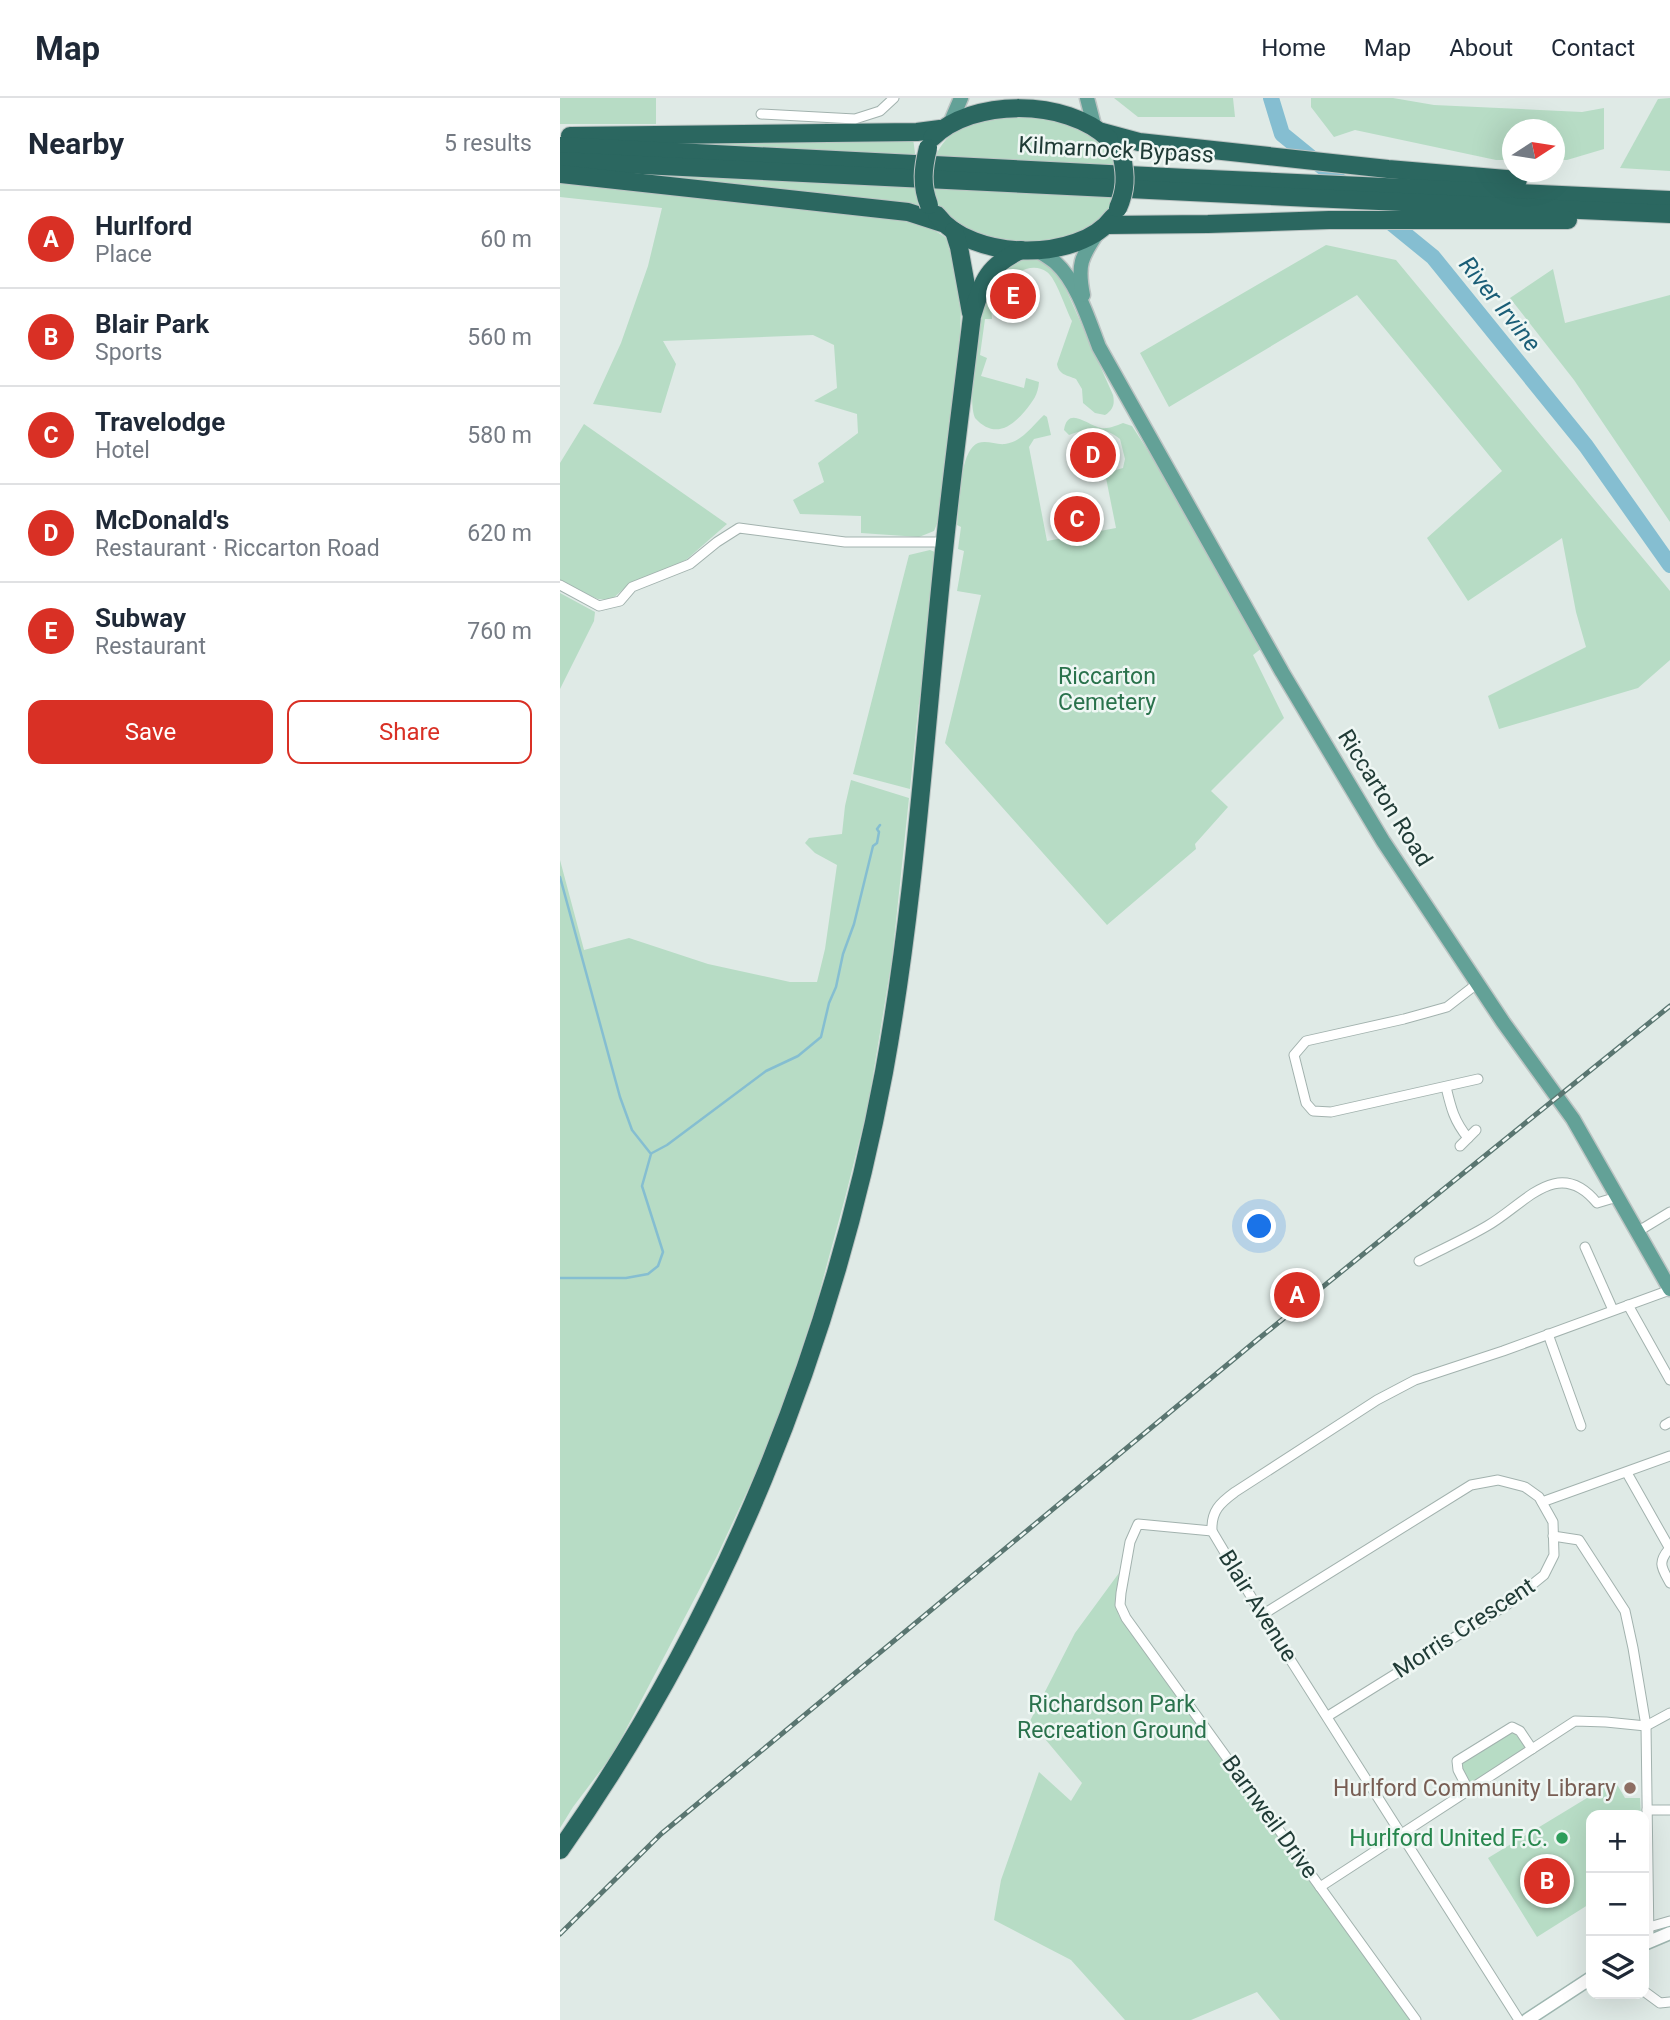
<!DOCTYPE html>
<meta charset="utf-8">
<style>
:root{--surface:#fff;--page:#f2f2f3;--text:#1f2937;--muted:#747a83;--line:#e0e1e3;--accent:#d93025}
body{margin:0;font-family:Roboto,sans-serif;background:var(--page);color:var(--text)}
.controls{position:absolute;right:21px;bottom:21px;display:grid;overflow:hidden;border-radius:14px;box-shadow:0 7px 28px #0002}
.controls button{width:63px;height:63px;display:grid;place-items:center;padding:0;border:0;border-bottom:2px solid var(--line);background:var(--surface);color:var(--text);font:35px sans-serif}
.compass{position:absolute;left:942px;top:21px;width:63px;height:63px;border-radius:50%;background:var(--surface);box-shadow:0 7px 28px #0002;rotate:78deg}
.you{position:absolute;left:700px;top:1129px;width:24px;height:24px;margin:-18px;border:5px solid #fff;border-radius:50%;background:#1a73e8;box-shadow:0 0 0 10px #1a73e833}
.badge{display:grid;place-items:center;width:46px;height:46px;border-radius:50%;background:var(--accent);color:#fff;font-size:23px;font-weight:700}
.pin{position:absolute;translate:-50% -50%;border:4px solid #fff;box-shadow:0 2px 7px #0006}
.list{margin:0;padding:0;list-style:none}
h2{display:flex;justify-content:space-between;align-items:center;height:91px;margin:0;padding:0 28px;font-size:30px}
h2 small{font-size:23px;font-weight:400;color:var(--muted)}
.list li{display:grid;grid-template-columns:46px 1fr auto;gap:21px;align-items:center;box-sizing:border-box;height:98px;padding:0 28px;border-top:2px solid var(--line)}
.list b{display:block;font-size:26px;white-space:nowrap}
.list p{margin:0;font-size:23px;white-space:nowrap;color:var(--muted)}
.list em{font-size:23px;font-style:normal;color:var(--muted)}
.actions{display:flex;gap:14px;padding:21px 28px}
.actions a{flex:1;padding:16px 0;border:2px solid var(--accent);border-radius:14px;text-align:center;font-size:24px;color:var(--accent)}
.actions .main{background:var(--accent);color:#fff}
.icon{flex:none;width:38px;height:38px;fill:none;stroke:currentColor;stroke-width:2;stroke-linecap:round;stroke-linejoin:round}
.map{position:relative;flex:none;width:1110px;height:1922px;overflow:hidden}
header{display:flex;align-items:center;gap:42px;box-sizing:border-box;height:98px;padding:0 35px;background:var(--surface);border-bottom:2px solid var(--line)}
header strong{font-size:33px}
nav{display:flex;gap:38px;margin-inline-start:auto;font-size:24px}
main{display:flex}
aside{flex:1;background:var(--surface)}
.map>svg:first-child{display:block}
.green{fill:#b7dcc5}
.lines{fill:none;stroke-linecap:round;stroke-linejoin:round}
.stream{stroke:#85bed1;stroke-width:2.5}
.river{stroke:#85bed1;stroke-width:16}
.street-casing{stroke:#a2b2ae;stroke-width:11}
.secondary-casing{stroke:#9eb6b0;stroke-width:15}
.primary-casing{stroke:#bcc4c3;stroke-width:17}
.highway-casing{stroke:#bcc4c3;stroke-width:20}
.street{stroke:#fff;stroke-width:9}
.secondary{stroke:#fff;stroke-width:12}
.primary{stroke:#63a197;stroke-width:14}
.highway{stroke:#2b6760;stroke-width:18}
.rail-casing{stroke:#5a7671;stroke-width:5}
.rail{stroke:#eff7f4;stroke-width:2.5;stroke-dasharray:8;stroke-linecap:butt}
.highway-bridge-casing{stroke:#bcc4c3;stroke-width:20;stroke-linecap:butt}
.highway-bridge{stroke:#2b6760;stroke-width:18}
.education-dot{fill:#8d6e63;stroke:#eff7f4;stroke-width:2.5}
.leisure-dot{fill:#2e9e5b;stroke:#eff7f4;stroke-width:2.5}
.labels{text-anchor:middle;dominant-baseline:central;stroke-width:5;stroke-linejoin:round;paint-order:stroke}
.street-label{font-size:23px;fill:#203b36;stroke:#eff7f4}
.park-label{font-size:23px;fill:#2a724c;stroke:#eff7f4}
.education-label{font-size:23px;fill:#785e54;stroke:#eff7f4;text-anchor:end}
.leisure-label{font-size:23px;fill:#27864d;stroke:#eff7f4;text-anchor:end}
.water-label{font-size:24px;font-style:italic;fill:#1a5e77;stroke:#eff7f4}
</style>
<header>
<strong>Map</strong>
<nav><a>Home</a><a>Map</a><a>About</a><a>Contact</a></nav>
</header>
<main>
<aside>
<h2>Nearby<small>5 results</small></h2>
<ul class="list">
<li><span class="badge">A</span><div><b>Hurlford</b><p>Place</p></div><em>60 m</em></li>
<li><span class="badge">B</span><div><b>Blair Park</b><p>Sports</p></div><em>560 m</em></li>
<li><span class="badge">C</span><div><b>Travelodge</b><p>Hotel</p></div><em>580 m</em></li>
<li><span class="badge">D</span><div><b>McDonald's</b><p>Restaurant · Riccarton Road</p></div><em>620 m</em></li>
<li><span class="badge">E</span><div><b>Subway</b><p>Restaurant</p></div><em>760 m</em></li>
</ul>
<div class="actions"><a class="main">Save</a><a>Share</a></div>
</aside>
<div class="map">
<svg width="1110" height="1922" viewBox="0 0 1110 1922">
<rect width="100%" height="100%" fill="#dfeae6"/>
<g class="green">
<rect x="0" y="0" width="96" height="26"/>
<path d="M 554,0 L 673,0 L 675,19 L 578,19 Z"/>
<path d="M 751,0 L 833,0 L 874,7 L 1022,14 L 1044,10 L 1044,51 L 1007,62 L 995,62 L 995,32 L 953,32 L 952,62 L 936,62 L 795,32 L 774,39 L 751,9 Z"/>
<path d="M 1110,0 L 1110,73 L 1060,70 L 1098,1 Z"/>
<path d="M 443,15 L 513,22 L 547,47 L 554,57 L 559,71 L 373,63 C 390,26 408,27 443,15 Z"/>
<path d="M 353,40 L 356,63 L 57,42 Z"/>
<path d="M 54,71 L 354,85 L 359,111 L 82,79 Z"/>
<path d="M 0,80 L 361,124 L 385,139 L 394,152 L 401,209 L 399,271 L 379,421 L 374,433 L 359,439 L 301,435 L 301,418 L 240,416 L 233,402 L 264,384 L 258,365 L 298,335 L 297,316 L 254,303 L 277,290 L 274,247 L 253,237 L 103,243 L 116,266 L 101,315 L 33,306 L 61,245 L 88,168 L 102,110 L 0,99 Z"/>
<path d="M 371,89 L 558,97 L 555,106 L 524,135 L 483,145 L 442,143 L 427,139 L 392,123 L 378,109 Z"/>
<path d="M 766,147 L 836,162 L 1110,493 L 1110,562 L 1078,590 L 939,631 L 928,598 L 1026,549 L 1016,514 L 1002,440 L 908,503 L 867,440 L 942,373 L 797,197 L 609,309 L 580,255 Z"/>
<path d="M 471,160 L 487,165 L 500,178 L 553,297 C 555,306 553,312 545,317 L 535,315 L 523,305 L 522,291 L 516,281 C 507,277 499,277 497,266 L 512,223 C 506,212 496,180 487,174 C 480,169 473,169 466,171 C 442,179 429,195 432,221 L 425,221 L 420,257 L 427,260 L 421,278 L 464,290 L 466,280 L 479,284 C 478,297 473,303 465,313 C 450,331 433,340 415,320 C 406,300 420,218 428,196 C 431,188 436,179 442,173 C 449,165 461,161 471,160 Z"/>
<path d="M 993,171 L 1005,225 L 1110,197 L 1110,424 L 1014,282 L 950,200 Z"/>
<path d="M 484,317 L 487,319 L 491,337 L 474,341 L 469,349 L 487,443 L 556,430 L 545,375 L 563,370 L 565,361 L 560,341 C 545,328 526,330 509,337 L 504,332 C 508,307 528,328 541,330 C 549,331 555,328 563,325 L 572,328 L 614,393 L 702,550 L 693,557 L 724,620 L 651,693 L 668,709 L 635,746 L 636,751 L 547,827 L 385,645 L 421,497 L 397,493 L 404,453 L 398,451 L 401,429 L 397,427 C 399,408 399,353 418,345 C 427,342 436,347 445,346 C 462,344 472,328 484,317 Z"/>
<path d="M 24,326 L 167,426 L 126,462 L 67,488 L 51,502 L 38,501 L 0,484 L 0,365 Z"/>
<path d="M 370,452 L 377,455 L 378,464 L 358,613 L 350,691 L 293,676 L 349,457 Z"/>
<path d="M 0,495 L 35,514 L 34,523 L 0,591 Z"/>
<path d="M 291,682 L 349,700 L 332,861 L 308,1008 L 286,1096 L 256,1207 L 213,1338 L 157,1458 L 53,1656 L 13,1709 L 0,1730 L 0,762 L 24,852 L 69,840 L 148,866 L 230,884 L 257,884 L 265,851 L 277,767 L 255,755 L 245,745 L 249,740 L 282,736 L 285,708 Z"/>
<path d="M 559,1475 L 555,1505 L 559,1518 L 852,1922 L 720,1922 L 697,1894 L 631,1922 L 565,1922 L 511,1862 L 434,1822 L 441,1782 L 479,1674 L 511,1703 L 522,1685 L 470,1623 L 515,1535 Z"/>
<path d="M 954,1635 L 964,1645 L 964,1653 L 913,1685 L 909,1683 L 902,1671 L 903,1665 L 947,1636 Z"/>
<path d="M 1055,1683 L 1065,1700 L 1080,1700 L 1081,1717 L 1031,1717 L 1031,1805 L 977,1839 L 928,1760 Z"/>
</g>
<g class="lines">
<g class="stream">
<path d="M 0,779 L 60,999 L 72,1032 L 91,1056 L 82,1088 L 103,1154 L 98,1168 L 88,1176 L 66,1180 L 0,1180"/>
<path d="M 92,1055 L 107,1047 L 206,973 L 238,958 L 261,939 L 269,905 L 276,889 L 283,856 L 294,826 L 313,748 L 317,745 L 319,734 L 317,731 L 320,727"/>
</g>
<path class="river" d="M 711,0 L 722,36 L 873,159 L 1026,348 L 1110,467"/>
<defs>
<g id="street">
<path d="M 201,16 L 295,21 L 320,13 L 334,0"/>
<path d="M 0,487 L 39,508 L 60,503 L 72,489 L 130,466 L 157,444 L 179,430 L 285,444 L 385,444"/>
<path d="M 918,885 L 887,909 L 844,921 L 746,943 L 734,957 L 746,1005 L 753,1013 L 771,1014 L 918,981"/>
<path d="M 886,989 C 891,1010 894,1023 908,1040"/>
<path d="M 900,1048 L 916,1032"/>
<path d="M 1077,1134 L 1110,1114"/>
<path d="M 1025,1149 L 1053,1212"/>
<path d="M 859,1163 C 882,1151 905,1141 927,1128 C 964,1107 998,1057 1037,1105 L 1057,1099"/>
<path d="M 1068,1207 L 1110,1282"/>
<path d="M 988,1236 L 1021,1328"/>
<path d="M 1105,1327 L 1110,1324"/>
<path d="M 1067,1375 L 1110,1451"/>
<path d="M 982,1404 L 1110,1358"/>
<path d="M 652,1433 L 578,1426 L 570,1444 L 561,1495 L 560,1507 L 566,1520 L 856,1922"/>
<path d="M 993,1438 L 1019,1442 L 1065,1513 L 1073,1550 L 1086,1628 L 1089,1843"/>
<path d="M 1109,1451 C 1097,1465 1102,1470 1110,1485"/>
<path d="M 702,1517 L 911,1387 L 938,1382 L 965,1389 L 979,1399 L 993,1424 L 994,1457 L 984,1477 L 948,1506 L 768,1618"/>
<path d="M 1086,1628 L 1110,1615"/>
<path d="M 909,1693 L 898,1672 L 897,1663 L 952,1629 L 960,1633 L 972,1651"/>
<path d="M 1087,1712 L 1110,1712"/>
<path d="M 760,1789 L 1015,1623 L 1046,1624 L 1086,1628"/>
<path d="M 1089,1829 L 1110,1823"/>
<path d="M 1085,1894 L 1100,1905 L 1110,1904"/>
<path d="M 959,1922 L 702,1517 L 652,1433 C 651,1413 660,1405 675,1394 L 817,1302 L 855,1282 L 943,1253 L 1110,1192"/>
</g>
<g id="secondary">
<path d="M 1084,1846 L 1110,1835"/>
<path d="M 967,1922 L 1031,1880"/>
</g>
<g id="primary">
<path d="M 527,0 L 534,27"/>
<path d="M 392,21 L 401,0"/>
<path d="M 477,152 C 483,156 490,160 496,165 C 517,184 529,223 539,249 L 722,574 L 823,743 L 943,924 L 1013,1021 L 1110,1191"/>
<path d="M 523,197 C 517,167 521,159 538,134"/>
</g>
<g id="highway">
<path d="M 542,34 L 579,44 L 828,71 L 958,82"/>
<path d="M 10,38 L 357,34 L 380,31"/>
<path d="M 372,40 C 412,0 506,0 549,41"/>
<path d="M 0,48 L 627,80 L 1110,102"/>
<path d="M 0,63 L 751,100 L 1110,116"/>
<path d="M 0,76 L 348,114 L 382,125"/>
<path d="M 377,117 C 411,163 519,165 553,119"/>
<path d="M 547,127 L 648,126 L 769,122 L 1008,122"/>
<path d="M 394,133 L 399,149 L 411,215"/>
<path d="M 0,1752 C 163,1521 272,1251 324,974 C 356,799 366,620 385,443 C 393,368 403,293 412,218 C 423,183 426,169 461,152"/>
</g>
</defs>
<use href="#street" class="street-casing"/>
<use href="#secondary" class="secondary-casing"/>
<use href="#primary" class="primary-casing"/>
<use href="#highway" class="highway-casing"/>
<use href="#street" class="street"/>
<use href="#secondary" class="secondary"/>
<use href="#primary" class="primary"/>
<use href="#highway" class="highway"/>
<defs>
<path id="rail" d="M 0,1836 L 101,1736 L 697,1242 L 1110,908"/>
</defs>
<use href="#rail" class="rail-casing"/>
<use href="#rail" class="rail"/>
<defs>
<g id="highway-bridge">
<path d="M 368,50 C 363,70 361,87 369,107"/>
<path d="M 558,110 C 566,92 566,78 562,59"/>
</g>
</defs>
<use href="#highway-bridge" class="highway-bridge-casing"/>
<use href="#highway-bridge" class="highway-bridge"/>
</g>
<circle class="education-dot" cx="1070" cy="1690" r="7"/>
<circle class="leisure-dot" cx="1002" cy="1740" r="7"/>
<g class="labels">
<g class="street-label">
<text transform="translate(556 52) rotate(3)">Kilmarnock Bypass</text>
<text transform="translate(825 700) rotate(58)">Riccarton Road</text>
<text transform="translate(698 1508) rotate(58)">Blair Avenue</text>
<text transform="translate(904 1530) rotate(-33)">Morris Crescent</text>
<text transform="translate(710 1719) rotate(54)">Barnweil Drive</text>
</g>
<g class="park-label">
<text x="547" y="578">Riccarton<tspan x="547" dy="26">Cemetery</tspan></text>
<text x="552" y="1606">Richardson Park<tspan x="552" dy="26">Recreation Ground</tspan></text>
</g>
<g class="education-label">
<text x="1056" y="1690">Hurlford Community Library</text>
</g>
<g class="leisure-label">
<text x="988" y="1740">Hurlford United F.C.</text>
</g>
<g class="water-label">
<text transform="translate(940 206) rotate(51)">River Irvine</text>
</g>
</g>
</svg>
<div class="controls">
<button>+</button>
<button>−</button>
<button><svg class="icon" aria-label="layers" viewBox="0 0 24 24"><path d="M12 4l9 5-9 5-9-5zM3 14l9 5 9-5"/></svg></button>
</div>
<svg class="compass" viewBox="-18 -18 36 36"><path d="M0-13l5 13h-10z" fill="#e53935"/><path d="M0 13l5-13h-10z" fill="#747a83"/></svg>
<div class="you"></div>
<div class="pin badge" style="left:737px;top:1197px">A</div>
<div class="pin badge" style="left:987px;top:1783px">B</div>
<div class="pin badge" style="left:517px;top:421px">C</div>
<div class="pin badge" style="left:533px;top:357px">D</div>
<div class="pin badge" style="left:453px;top:198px">E</div>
</div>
</main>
